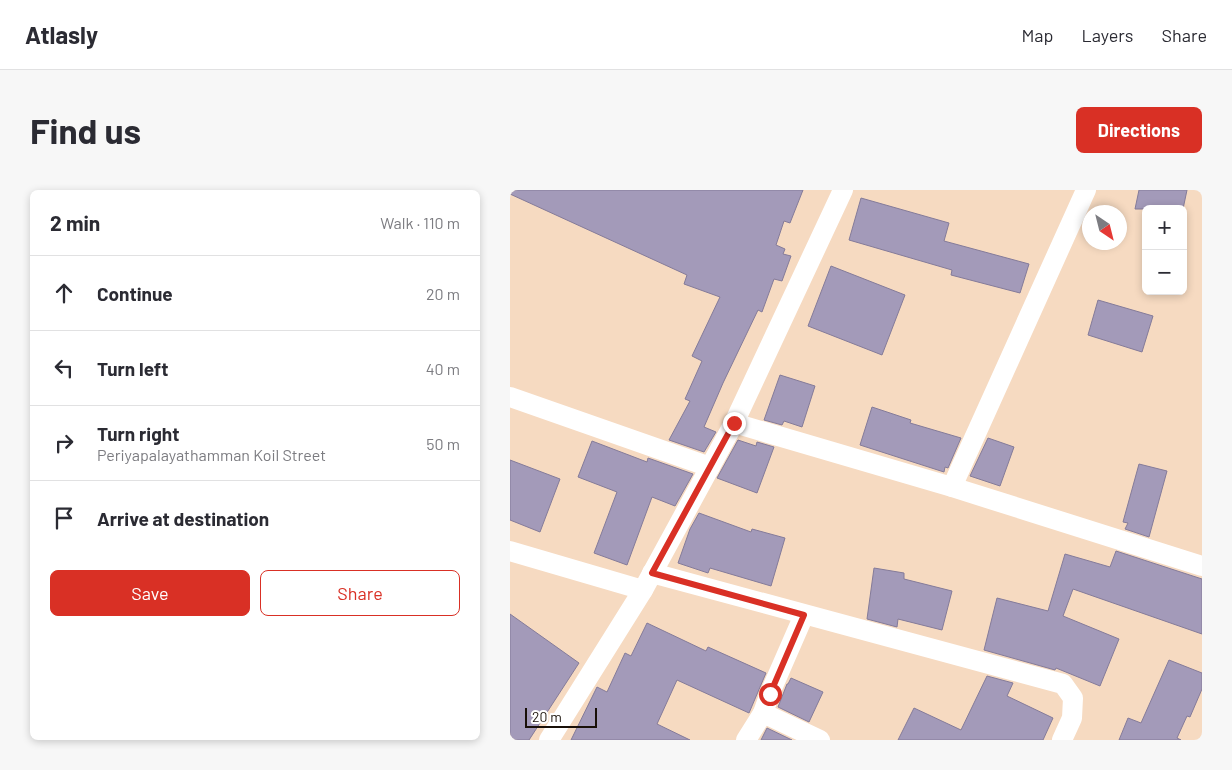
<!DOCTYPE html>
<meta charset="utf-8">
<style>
:root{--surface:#fff;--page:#f7f7f7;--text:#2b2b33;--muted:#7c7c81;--line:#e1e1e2;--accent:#d93025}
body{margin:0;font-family:Barlow,sans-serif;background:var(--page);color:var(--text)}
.controls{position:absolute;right:15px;top:15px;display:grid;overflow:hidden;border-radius:8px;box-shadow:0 2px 8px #0003}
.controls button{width:45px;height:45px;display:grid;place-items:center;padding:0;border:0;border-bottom:1px solid var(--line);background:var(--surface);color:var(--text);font:25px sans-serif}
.compass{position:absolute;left:572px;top:15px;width:45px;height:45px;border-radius:50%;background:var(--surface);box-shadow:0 2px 8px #0003;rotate:145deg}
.scale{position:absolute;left:15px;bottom:12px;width:72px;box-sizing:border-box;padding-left:5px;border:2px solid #191008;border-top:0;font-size:14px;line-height:18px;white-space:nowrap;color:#191008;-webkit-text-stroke:4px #fff;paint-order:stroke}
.stop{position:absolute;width:15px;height:15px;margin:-11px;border:4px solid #d93025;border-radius:50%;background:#fff}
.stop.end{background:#d93025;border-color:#fff;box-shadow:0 1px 5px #0008}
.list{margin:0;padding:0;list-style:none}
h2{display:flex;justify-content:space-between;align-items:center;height:65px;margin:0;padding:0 20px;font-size:21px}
h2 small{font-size:16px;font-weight:400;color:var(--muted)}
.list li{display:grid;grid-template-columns:32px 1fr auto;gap:15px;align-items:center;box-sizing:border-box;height:75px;padding:0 20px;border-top:1px solid var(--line)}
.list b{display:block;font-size:19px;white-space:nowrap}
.list p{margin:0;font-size:16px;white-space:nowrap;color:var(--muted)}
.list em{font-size:16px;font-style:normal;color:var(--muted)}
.actions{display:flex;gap:10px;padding:15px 20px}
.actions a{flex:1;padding:11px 0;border:1px solid var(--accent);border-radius:8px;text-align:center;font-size:18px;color:var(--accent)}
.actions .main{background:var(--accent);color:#fff}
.icon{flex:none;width:28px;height:28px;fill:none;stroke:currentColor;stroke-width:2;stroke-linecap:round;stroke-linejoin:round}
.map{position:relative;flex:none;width:692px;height:550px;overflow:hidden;border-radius:8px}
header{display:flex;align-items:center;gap:30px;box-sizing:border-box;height:70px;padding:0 25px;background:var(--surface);border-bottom:1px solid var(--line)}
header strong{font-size:24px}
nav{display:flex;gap:28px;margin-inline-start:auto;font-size:18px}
.intro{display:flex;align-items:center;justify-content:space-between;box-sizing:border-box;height:120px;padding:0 30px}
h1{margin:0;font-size:35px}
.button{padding:12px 22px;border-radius:8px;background:var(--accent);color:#fff;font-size:18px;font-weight:700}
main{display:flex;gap:30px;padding:0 30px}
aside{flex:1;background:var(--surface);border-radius:8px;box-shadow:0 2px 8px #0003}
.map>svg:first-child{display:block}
.building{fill:#a39ab9;stroke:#847b99}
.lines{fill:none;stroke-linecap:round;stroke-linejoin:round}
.minor{stroke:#fff;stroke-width:20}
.route{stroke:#d93025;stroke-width:6}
</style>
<header>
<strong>Atlasly</strong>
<nav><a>Map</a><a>Layers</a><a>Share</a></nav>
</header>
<div class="intro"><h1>Find us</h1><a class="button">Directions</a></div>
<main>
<aside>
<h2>2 min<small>Walk · 110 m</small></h2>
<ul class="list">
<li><svg class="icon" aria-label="ahead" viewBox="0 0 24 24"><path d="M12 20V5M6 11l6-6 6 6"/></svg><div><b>Continue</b></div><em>20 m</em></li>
<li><svg class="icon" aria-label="left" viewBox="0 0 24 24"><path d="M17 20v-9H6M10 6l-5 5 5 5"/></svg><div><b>Turn left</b></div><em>40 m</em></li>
<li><svg class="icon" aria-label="right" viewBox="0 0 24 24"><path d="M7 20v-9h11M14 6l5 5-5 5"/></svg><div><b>Turn right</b><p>Periyapalayathamman Koil Street</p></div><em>50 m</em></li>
<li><svg class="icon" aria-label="arrive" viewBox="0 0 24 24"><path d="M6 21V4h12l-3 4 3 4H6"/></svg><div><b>Arrive at destination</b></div></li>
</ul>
<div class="actions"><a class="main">Save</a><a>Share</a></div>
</aside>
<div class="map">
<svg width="692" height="550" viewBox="0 0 692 550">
<rect width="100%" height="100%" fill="#f6dac1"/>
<g class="building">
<path d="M 0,0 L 293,0 L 280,33 L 274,31 L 266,55 L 275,59 L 273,64 L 281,66 L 272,91 L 264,89 L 252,122 L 248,120 L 213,193 L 194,237 L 206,242 L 194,262 L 159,250 L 180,211 L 175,209 L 192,171 L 182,166 L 210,107 L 174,94 L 177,85 L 0,4 Z"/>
<path d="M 629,0 L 677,0 L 673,19 L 625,19 Z"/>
<path d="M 351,8 L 439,33 L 434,51 L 519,74 L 510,103 L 441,85 L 442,80 L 339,50 Z"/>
<path d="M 321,76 L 395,105 L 372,165 L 298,136 Z"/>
<path d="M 588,110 L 643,126 L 632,162 L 578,145 Z"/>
<path d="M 270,185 L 305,196 L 292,237 L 274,231 L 272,235 L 254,230 Z"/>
<path d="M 362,217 L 401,230 L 400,233 L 451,248 L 438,278 L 435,277 L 434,282 L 350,255 Z"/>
<path d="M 478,248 L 504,257 L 490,296 L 460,286 Z"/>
<path d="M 228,250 L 246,256 L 247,252 L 264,257 L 247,303 L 207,288 Z"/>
<path d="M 82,251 L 137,272 L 138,268 L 183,284 L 165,316 L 142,307 L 117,375 L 84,363 L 107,302 L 68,287 Z"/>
<path d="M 0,270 L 50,289 L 30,342 L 0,330 Z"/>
<path d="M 629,274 L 657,281 L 639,347 L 615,339 L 618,333 L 613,332 Z"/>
<path d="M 189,323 L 241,342 L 242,339 L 275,348 L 261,396 L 200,378 L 198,383 L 168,373 L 180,339 Z"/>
<path d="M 606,361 L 692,389 L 692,444 L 563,399 L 553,426 L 609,449 L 590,496 L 546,478 L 545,480 L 474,460 L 487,408 L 538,421 L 555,364 L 600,377 Z"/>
<path d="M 364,378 L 394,383 L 394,389 L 442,401 L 432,440 L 388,429 L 387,437 L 357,429 Z"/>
<path d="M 0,424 L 69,473 L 19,550 L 0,550 Z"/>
<path d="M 137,433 L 196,461 L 198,457 L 256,483 L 239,523 L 167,490 L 147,534 L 180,550 L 61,550 L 87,497 L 97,502 L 115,463 L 121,466 Z"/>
<path d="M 659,470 L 692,483 L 692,499 L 680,527 L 677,526 L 667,548 L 671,550 L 609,550 L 618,528 L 631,533 Z"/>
<path d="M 477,486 L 503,493 L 497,506 L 543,528 L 533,550 L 388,550 L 404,518 L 451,540 Z"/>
<path d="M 281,488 L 313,502 L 299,532 L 268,517 L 277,494 L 278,494 Z"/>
<path d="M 257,538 L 282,550 L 251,550 Z"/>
</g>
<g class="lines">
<g class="minor">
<path d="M 0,207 L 200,277"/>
<path d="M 224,233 L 442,297 L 692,376"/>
<path d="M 442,297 L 576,0"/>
<path d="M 0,361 L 133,400"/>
<path d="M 142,383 L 553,494 L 563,508 L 562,528 L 552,550"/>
<path d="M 294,425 L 260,503 L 253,523 L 310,550"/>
<path d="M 39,550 L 133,400 L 224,233 L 333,0"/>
<path d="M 236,550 L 253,523"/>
</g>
</g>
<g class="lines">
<path class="route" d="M 224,233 L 142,383 L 294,425 L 260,504"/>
</g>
</svg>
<div class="controls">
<button>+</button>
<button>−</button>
</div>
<svg class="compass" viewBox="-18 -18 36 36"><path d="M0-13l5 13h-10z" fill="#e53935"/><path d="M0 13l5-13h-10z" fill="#7c7c81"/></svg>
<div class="scale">20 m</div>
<div class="stop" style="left:260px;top:504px"></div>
<div class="stop end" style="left:224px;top:233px"></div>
</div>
</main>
